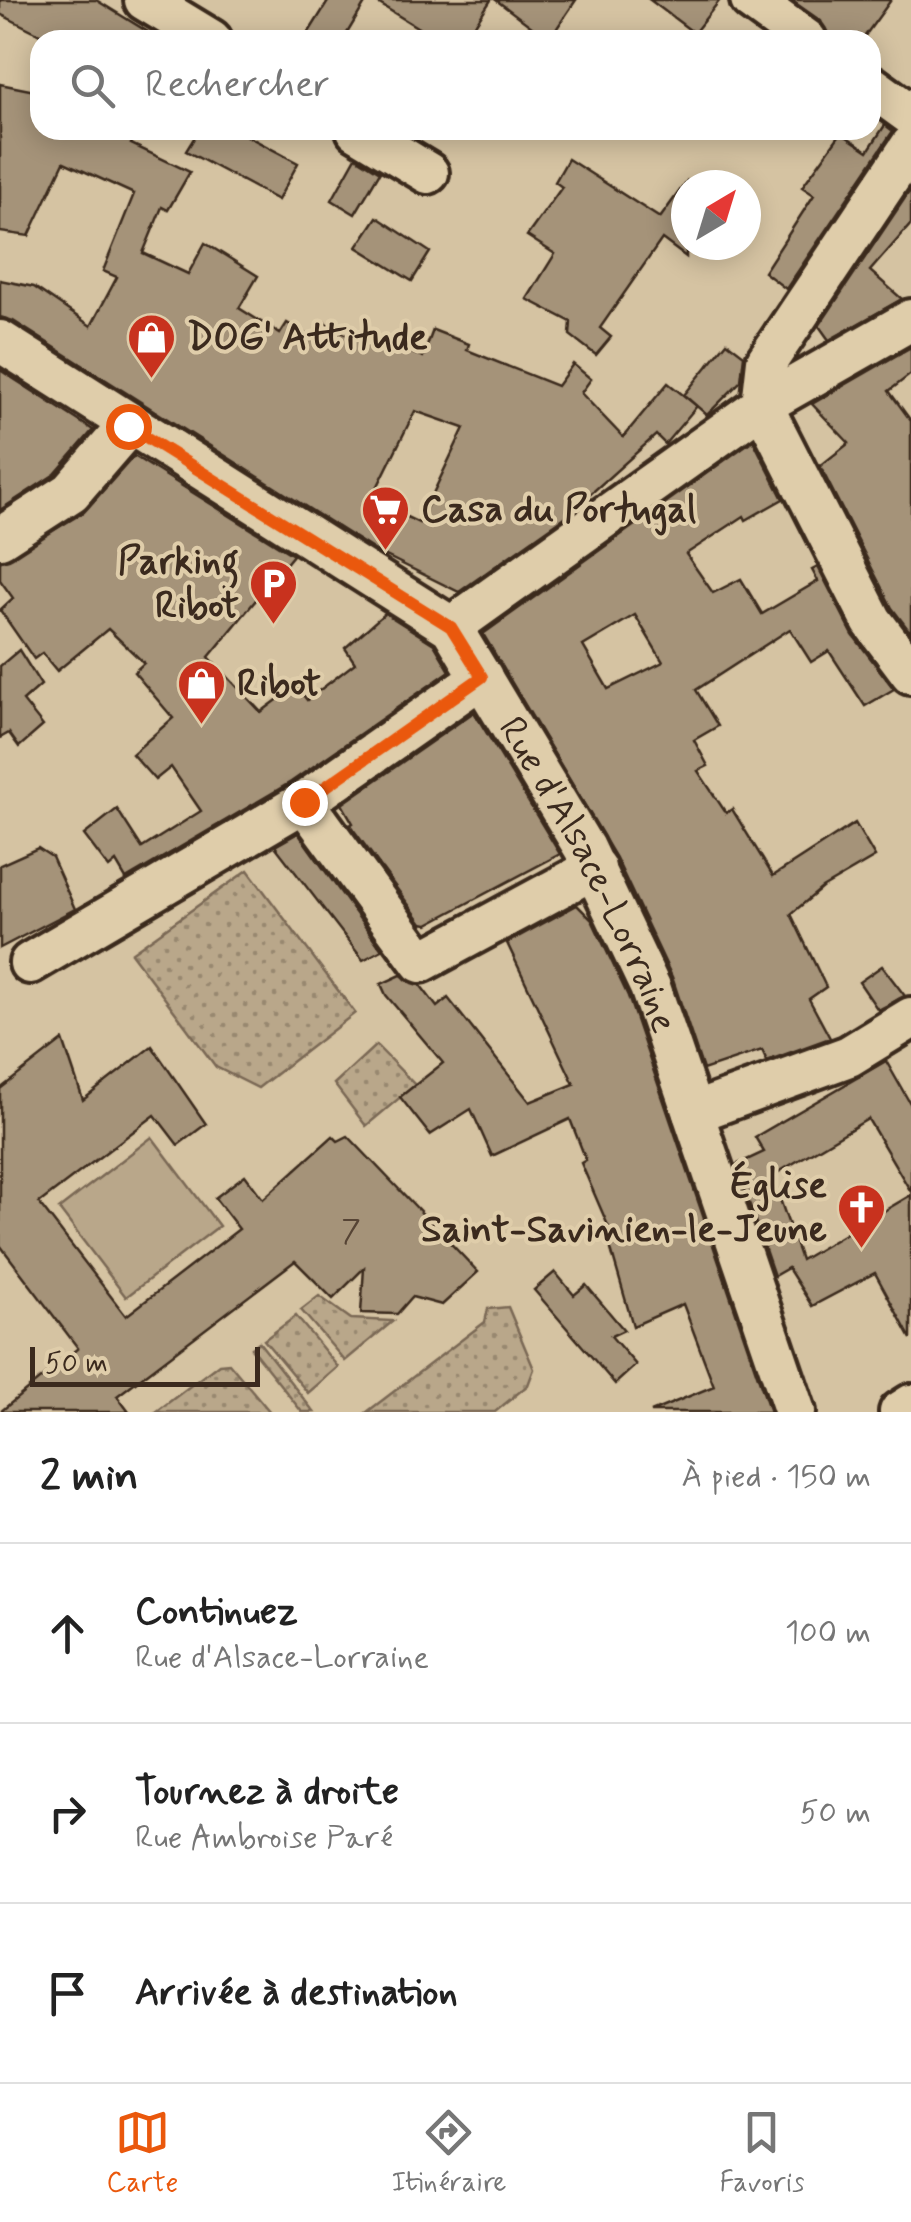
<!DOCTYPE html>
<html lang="fr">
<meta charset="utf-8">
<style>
:root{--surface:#fff;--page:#f6f6f6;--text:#222;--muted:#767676;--line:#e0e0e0;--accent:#ea580c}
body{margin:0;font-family:Mynerve,sans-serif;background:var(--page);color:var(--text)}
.compass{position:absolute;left:671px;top:170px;width:90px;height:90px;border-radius:50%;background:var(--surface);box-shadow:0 5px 25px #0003;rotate:38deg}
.scale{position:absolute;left:30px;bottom:25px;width:230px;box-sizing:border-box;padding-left:10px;border:5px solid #3b2a1e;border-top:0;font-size:28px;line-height:35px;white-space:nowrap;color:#3b2a1e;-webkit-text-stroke:8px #dfcdaa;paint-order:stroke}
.stop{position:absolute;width:30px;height:30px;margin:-22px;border:8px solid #ea580c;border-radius:50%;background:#fff}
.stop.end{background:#ea580c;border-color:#fff;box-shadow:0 2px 10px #0008}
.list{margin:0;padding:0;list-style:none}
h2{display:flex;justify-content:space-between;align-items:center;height:130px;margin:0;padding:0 40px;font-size:42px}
h2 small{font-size:32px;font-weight:400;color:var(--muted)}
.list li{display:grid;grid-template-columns:65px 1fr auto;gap:30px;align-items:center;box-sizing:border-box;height:180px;padding:0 40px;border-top:2px solid var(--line)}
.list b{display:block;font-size:38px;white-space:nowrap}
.list p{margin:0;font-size:32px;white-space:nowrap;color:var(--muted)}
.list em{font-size:32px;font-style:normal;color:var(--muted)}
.icon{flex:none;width:55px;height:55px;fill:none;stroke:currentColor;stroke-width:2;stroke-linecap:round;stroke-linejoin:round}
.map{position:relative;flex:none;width:911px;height:1412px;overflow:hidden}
.search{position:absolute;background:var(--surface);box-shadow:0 5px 25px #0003;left:30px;right:30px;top:30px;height:110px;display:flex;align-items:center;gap:25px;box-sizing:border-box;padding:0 35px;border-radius:30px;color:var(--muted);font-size:38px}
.sheet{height:670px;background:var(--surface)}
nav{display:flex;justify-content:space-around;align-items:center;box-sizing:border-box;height:140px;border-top:2px solid var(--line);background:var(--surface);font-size:28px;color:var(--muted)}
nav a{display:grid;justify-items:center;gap:5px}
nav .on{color:var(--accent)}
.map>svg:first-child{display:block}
.grass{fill:url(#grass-dots);stroke:#7a6854;stroke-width:2.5}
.garden{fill:#b9a78a;stroke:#7a6854;stroke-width:2.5}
.building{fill:#a59379;stroke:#3b2a1e;stroke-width:2.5;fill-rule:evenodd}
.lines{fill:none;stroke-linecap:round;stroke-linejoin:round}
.minor-casing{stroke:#3b2a1e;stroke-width:48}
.minor{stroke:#dfcdaa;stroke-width:40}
.route{stroke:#ea580c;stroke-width:12}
.labels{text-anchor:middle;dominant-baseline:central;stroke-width:8;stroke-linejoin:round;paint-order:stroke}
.number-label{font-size:32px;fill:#564435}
.poi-label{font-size:38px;font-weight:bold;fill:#3b2a1e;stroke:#dfcdaa;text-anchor:start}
.street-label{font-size:38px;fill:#3b2a1e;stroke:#dfcdaa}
</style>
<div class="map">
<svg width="911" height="1412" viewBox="0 0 911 1412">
<defs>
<pattern id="grass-dots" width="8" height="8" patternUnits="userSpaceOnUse" patternTransform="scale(2.5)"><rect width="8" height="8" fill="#b9a78a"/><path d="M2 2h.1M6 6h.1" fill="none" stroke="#988870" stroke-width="1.8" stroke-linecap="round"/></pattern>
</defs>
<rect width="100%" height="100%" fill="#d5c3a2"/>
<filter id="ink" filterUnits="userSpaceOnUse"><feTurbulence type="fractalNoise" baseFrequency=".01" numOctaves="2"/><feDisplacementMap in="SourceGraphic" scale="20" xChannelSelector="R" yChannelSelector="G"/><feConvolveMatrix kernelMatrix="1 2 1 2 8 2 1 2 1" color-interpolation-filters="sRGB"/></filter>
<g filter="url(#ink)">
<g class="grass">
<path d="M 248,870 L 355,1013 L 258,1088 L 216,1067 L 131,953 Z"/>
<path d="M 376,1045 L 415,1085 L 366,1126 L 334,1084 Z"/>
<path d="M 319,1296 L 351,1319 L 393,1321 L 345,1361 L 301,1310 Z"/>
<path d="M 508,1307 L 534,1369 L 528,1385 L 495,1412 L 367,1412 L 485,1322 L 488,1309 Z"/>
<path d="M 296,1316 L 338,1367 L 308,1393 L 264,1340 Z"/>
<path d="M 259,1342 L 314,1412 L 302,1412 L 251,1348 Z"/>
<path d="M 229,1363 L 270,1412 L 156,1412 L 219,1364 Z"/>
</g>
<path class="garden" d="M 152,1137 L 219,1226 L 126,1297 L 59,1209 Z"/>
<g class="building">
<path d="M 0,0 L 96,0 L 161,40 L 52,40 L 0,14 Z"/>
<path d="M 329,0 L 367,0 L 343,40 L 304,40 Z"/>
<path d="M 373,0 L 491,0 L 465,40 L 438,40 Z"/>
<path d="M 496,0 L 576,0 L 549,40 Z"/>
<path d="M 650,0 L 720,0 L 694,33 Z"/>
<path d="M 791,0 L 891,0 L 862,40 L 829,40 L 821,21 Z"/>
<path d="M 0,84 L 40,92 L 40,130 L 138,130 L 131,144 L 190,172 L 168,210 L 162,207 L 143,253 L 188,274 L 205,243 L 258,276 L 239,308 L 280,334 L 287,323 L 312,338 L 322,321 L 367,346 L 371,339 L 394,351 L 396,347 L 423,357 L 433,330 L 469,344 L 467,350 L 557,386 L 573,364 L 591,379 L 581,393 L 623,437 L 668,383 L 697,406 L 665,444 L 656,435 L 565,517 L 459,592 L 374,550 L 13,321 L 0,317 L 0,280 L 34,287 L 91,326 L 117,277 L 103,271 L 134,194 L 64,162 L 29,236 L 0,232 ZM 415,411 L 464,428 L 419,523 L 371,500 Z"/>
<path d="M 885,125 L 893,131 L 786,289 L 764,272 L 814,195 L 802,187 L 841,133 L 868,151 Z"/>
<path d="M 199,130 L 236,130 L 298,163 L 278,200 L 186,151 Z"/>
<path d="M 356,157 L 380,172 L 355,214 L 332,200 Z"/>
<path d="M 568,159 L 660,218 L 686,182 L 686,257 L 662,239 L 600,328 L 611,337 L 596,355 L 570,335 L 571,322 L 527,299 L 555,254 L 527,236 L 562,187 L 555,182 Z"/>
<path d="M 911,189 L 911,224 L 870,271 L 902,299 L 829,340 L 819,326 Z"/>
<path d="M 377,217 L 430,252 L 412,281 L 357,247 Z"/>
<path d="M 727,342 L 744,355 L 741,381 L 707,415 L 684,395 Z"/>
<path d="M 911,347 L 911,374 L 889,391 L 911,421 L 911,633 L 892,608 L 820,466 L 849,443 L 812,404 Z"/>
<path d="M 0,370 L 93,430 L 55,474 L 0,510 Z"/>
<path d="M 753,440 L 783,499 L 746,520 L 744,516 L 686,554 L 713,593 L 741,579 L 762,614 L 818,581 L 812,570 L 818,567 L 853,635 L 894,689 L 865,706 L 829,651 L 811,662 L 790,629 L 696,690 L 718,726 L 694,740 L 708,766 L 698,771 L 726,813 L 732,809 L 773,876 L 855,823 L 875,857 L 822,888 L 791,914 L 826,987 L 809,999 L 830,1038 L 767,1061 L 762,1050 L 703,1070 L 672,977 L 616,858 L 483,634 ZM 635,615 L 663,662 L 608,689 L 583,646 Z"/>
<path d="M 134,456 L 293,555 L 209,657 L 261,712 L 296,686 L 307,700 L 355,663 L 345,648 L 385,613 L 434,644 L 450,671 L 291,782 L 126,879 L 116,862 L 109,868 L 84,835 L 117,809 L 142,848 L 201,811 L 171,767 L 155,780 L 132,754 L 173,718 L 134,672 L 144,663 L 108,629 L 57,671 L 42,653 L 34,659 L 0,610 L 13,598 L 0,580 L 0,562 L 84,512 Z"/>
<path d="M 19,650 L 41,685 L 23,701 L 43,726 L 19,747 L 9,733 L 0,738 L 0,666 Z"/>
<path d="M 474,712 L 560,854 L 428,924 L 422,923 L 350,825 L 353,823 L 342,804 Z"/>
<path d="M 298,833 L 382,950 L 363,960 L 275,846 Z"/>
<path d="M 38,848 L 52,857 L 75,909 L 0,948 L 0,865 Z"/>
<path d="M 577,905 L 592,920 L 628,996 L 770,1412 L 651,1412 L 714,1386 L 683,1304 L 633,1326 L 610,1246 L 616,1244 L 581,1163 L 586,1160 L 570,1119 L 492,1156 L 471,1109 L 430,1135 L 400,1097 L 443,1063 L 386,995 L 381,984 L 401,975 L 421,986 L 437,1007 L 448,998 L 530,1102 L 574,1084 L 507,943 Z"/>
<path d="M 882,966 L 905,996 L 878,1010 L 859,982 Z"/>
<path d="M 63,1040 L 83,1100 L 152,1046 L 206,1124 L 178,1145 L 155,1115 L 39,1203 L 126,1316 L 239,1229 L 215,1198 L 245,1175 L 263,1199 L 333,1136 L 338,1141 L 348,1136 L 478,1272 L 442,1305 L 412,1297 L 397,1314 L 361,1313 L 364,1268 L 333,1299 L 295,1261 L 117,1396 L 129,1412 L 0,1412 L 78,1348 L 0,1245 L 0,1089 Z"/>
<path d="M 886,1061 L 911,1105 L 911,1192 L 868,1119 L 772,1176 L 801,1260 L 911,1195 L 911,1339 L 875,1273 L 812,1306 L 788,1268 L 774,1276 L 736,1165 L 764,1152 L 755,1137 Z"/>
<path d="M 555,1272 L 574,1295 L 586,1285 L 624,1330 L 611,1336 L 636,1365 L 615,1384 L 534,1290 Z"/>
</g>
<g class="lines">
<defs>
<g id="minor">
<path d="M 145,0 L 211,40"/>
<path d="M 751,0 L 806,40"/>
<path d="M 871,86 L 911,115"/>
<path d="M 357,130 L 428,173"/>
<path id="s1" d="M 0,341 L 451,627 L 584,848 L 650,987 L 795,1412"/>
<path d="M 762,405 L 872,621 L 911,673"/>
<path d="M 762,405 L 767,361 L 911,146"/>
<path d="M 0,538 L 71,492 L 128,426"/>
<path d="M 451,627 L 762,405 L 911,320"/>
<path d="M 304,802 L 421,962 L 595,868"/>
<path d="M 30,963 L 304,802 L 482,677"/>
<path d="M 693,1113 L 849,1056 L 911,1018"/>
<path d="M 900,1412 L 911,1405"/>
</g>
</defs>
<use href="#minor" class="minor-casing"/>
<use href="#minor" class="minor"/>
</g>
</g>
<g class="lines" filter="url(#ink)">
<path class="route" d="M 128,426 L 451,627 L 482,677 L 304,802"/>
</g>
<defs>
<symbol id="shop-pin" viewBox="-11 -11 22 30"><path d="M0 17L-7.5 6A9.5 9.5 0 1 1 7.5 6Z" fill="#c8321e" stroke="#dfcdaa"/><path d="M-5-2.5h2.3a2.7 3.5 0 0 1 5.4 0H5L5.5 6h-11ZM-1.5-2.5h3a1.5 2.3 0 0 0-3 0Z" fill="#fff"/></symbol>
<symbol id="supermarket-pin" viewBox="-11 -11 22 30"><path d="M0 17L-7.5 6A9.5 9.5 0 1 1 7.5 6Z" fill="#c8321e" stroke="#dfcdaa"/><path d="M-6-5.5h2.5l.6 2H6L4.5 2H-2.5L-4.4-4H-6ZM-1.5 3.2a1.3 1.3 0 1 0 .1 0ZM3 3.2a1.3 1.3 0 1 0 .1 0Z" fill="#fff"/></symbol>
<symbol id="parking-pin" viewBox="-11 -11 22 30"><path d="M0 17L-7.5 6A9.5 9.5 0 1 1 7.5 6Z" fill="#c8321e" stroke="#dfcdaa"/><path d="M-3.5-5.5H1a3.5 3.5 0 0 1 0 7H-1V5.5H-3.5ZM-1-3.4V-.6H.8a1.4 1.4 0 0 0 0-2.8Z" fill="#fff"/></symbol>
<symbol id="church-pin" viewBox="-11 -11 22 30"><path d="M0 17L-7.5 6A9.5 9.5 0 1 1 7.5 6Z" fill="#c8321e" stroke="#dfcdaa"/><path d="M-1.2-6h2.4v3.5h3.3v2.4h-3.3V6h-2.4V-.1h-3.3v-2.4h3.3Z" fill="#fff"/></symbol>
</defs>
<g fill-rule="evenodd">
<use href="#shop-pin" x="124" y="310" width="55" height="75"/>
<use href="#supermarket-pin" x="358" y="482" width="55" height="75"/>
<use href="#parking-pin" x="246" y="556" width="55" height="75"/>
<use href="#shop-pin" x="174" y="656" width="55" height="75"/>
<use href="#church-pin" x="834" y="1180" width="55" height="75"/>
</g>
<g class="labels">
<g class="number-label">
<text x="351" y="1232">7</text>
</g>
<g class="poi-label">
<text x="187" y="338">DOG' Attitude</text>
<text x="421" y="510">Casa du Portugal</text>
<text x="239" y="562" text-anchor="end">Parking<tspan x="239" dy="44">Ribot</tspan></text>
<text x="237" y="684">Ribot</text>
<text x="827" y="1186" text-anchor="end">Église<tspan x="827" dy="44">Saint-Savinien-le-Jeune</tspan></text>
</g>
<g class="street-label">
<text stroke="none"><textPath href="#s1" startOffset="818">Rue d'Alsace-Lorraine</textPath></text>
</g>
</g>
</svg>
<svg class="compass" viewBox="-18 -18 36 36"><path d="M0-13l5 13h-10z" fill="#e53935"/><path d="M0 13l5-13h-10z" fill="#767676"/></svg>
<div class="scale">50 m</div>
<div class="stop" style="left:128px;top:426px"></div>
<div class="stop end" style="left:304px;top:802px"></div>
<div class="search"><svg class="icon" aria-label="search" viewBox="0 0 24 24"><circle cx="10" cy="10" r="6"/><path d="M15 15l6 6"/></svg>Rechercher</div>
</div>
<section class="sheet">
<h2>2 min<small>À pied · 150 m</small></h2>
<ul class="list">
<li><svg class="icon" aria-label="ahead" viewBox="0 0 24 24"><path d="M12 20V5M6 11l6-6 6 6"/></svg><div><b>Continuez</b><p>Rue d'Alsace-Lorraine</p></div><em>100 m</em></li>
<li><svg class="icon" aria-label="right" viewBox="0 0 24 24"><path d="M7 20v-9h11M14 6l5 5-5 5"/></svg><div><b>Tournez à droite</b><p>Rue Ambroise Paré</p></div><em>50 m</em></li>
<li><svg class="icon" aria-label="arrive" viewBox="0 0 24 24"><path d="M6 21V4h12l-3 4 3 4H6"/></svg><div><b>Arrivée à destination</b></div></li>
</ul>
</section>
<nav>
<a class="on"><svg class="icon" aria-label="map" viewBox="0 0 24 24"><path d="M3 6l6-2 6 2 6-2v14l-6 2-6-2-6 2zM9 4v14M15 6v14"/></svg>Carte</a>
<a><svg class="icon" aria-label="directions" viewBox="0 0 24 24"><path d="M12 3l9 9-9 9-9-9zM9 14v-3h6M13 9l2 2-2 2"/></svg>Itinéraire</a>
<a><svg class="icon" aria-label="saved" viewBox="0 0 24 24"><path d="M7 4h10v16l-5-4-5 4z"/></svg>Favoris</a>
</nav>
